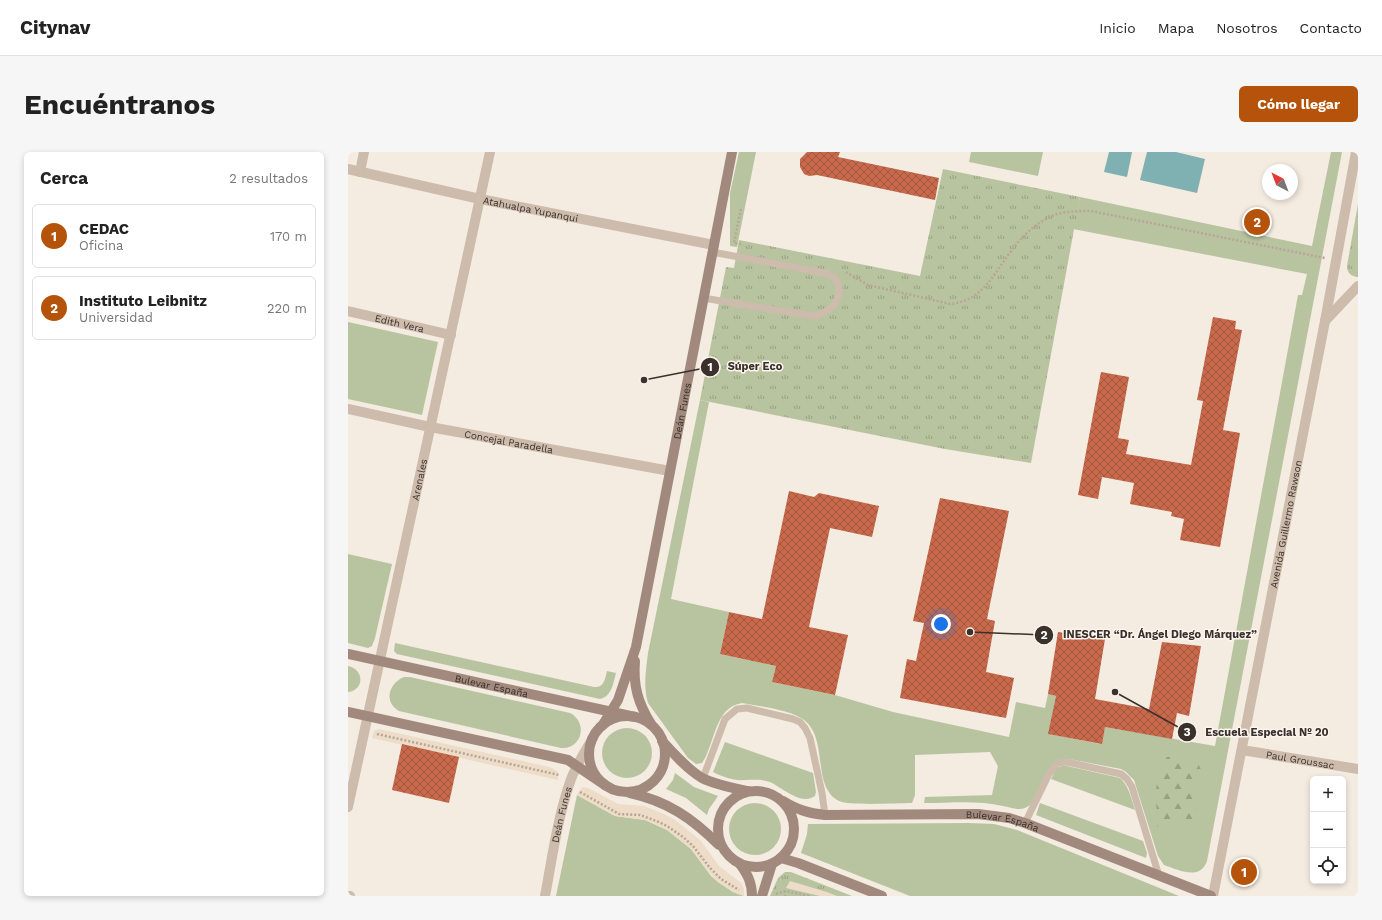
<!DOCTYPE html>
<html lang="es">
<meta charset="utf-8">
<style>
:root{--surface:#fff;--page:#f6f6f6;--text:#222;--muted:#767676;--line:#e0e0e0;--accent:#b45309}
body{margin:0;font-family:"Work Sans",sans-serif;background:var(--page);color:var(--text)}
.controls{position:absolute;right:12px;bottom:12px;display:grid;overflow:hidden;border-radius:6px;box-shadow:0 2px 6px #0003}
.controls button{width:36px;height:36px;display:grid;place-items:center;padding:0;border:0;border-bottom:1px solid var(--line);background:var(--surface);color:var(--text);font:20px sans-serif}
.compass{position:absolute;left:914px;top:12px;width:36px;height:36px;border-radius:50%;background:var(--surface);box-shadow:0 2px 6px #0003;rotate:318deg}
.you{position:absolute;left:593px;top:472px;width:14px;height:14px;margin:-10px;border:3px solid #fff;border-radius:50%;background:#1a73e8;box-shadow:0 0 0 6px #1a73e833}
.badge{display:grid;place-items:center;width:26px;height:26px;border-radius:50%;background:var(--accent);color:#fff;font-size:13px;font-weight:700}
.pin{position:absolute;translate:-50% -50%;border:2px solid #fff;box-shadow:0 1px 4px #0006}
.list{margin:0;padding:0;list-style:none}
h2{display:flex;justify-content:space-between;align-items:center;height:52px;margin:0;padding:0 16px;font-size:17px}
h2 small{font-size:13px;font-weight:400;color:var(--muted)}
.list li{display:grid;grid-template-columns:26px 1fr auto;gap:12px;align-items:center;box-sizing:border-box;height:64px;margin:0 8px 8px;padding:0 8px;border:1px solid var(--line);border-radius:6px}
.list b{display:block;font-size:15px;white-space:nowrap}
.list p{margin:0;font-size:13px;white-space:nowrap;color:var(--muted)}
.list em{font-size:13px;font-style:normal;color:var(--muted)}
.icon{flex:none;width:22px;height:22px;fill:none;stroke:currentColor;stroke-width:2;stroke-linecap:round;stroke-linejoin:round}
.map{position:relative;flex:none;width:1010px;height:744px;overflow:hidden;border-radius:6px}
header{display:flex;align-items:center;gap:24px;box-sizing:border-box;height:56px;padding:0 20px;background:var(--surface);border-bottom:1px solid var(--line)}
header strong{font-size:19px}
nav{display:flex;gap:22px;margin-inline-start:auto;font-size:14px}
.intro{display:flex;align-items:center;justify-content:space-between;box-sizing:border-box;height:96px;padding:0 24px}
h1{margin:0;font-size:28px}
.button{padding:10px 18px;border-radius:6px;background:var(--accent);color:#fff;font-size:14px;font-weight:700}
main{display:flex;gap:24px;padding:0 24px}
aside{flex:1;background:var(--surface);border-radius:6px;box-shadow:0 2px 6px #0003}
.map>svg:first-child{display:block}
.grass{fill:#b8c4a0}
.forest{fill:url(#forest-firs)}
.park{fill:url(#park-tufts)}
.plaza{fill:#ecdcc8}
.water{fill:#7fb0b2}
.building{fill:url(#building-cross-hatch)}
.lines{fill:none;stroke-linecap:round;stroke-linejoin:round}
.path{stroke:#b9a596;stroke-width:2.5;stroke-dasharray:2 2;stroke-linecap:butt}
.lane{stroke:#cdbbac;stroke-width:7}
.street{stroke:#cdbbac;stroke-width:10}
.secondary{stroke:#a18a7d;stroke-width:10}
.labels{text-anchor:middle;dominant-baseline:central;stroke-width:3;stroke-linejoin:round;paint-order:stroke}
.street-label{font-size:10px;fill:#3b302b;stroke:#fbf5ee}
.leader{fill:none;stroke:#3b302b;stroke-width:1.5}
.callout-dot{fill:#3b302b;stroke:#fbf5ee;stroke-width:1.5}
.mark-label{font-size:12px;text-anchor:middle;font-weight:bold;fill:#fff}
.callout-label{font-size:11px;text-anchor:middle;font-weight:bold;fill:#3b302b;stroke:#fbf5ee;stroke-width:3;stroke-linejoin:round;paint-order:stroke}
</style>
<header>
<strong>Citynav</strong>
<nav><a>Inicio</a><a>Mapa</a><a>Nosotros</a><a>Contacto</a></nav>
</header>
<div class="intro"><h1>Encuéntranos</h1><a class="button">Cómo llegar</a></div>
<main>
<aside>
<h2>Cerca<small>2 resultados</small></h2>
<ul class="list">
<li><span class="badge">1</span><div><b>CEDAC</b><p>Oficina</p></div><em>170 m</em></li>
<li><span class="badge">2</span><div><b>Instituto Leibnitz</b><p>Universidad</p></div><em>220 m</em></li>
</ul>
</aside>
<div class="map">
<svg width="1010" height="744" viewBox="0 0 1010 744">
<defs>
<pattern id="forest-firs" width="22" height="20" patternUnits="userSpaceOnUse"><rect width="22" height="20" fill="#b8c4a0"/><path d="M5 1l3.5 6h-7zM16 11l3.5 6h-7z" fill="#97a083"/></pattern>
<pattern id="park-tufts" width="24" height="20" patternUnits="userSpaceOnUse"><rect width="24" height="20" fill="#b8c4a0"/><path d="M3 7l-1-3M5 7V3M7 7l1-3M15 17l-1-3M17 17v-4M19 17l1-3" fill="none" stroke="#97a083"/></pattern>
<pattern id="building-cross-hatch" width="8" height="8" patternUnits="userSpaceOnUse"><rect width="8" height="8" fill="#c8694b"/><path d="M0 0l8 8M0 8l8-8" fill="none" stroke="#a4573f"/></pattern>
</defs>
<rect width="100%" height="100%" fill="#f4ebe1"/>
<g class="grass">
<path d="M 391,0 L 408,0 L 389,95 L 382,94 L 382,41 Z"/>
<path d="M 623,0 L 695,0 L 690,24 L 621,10 Z"/>
<path d="M 983,0 L 994,0 L 859,709 C 852,729 831,718 816,713 L 810,704 L 786,628 L 778,620 L 773,617 L 721,607 L 716,607 L 682,653 C 674,660 665,656 655,654 C 630,648 602,651 576,651 L 577,645 L 644,643 L 650,614 L 642,600 L 567,603 L 567,643 L 564,651 C 549,651 503,654 491,649 C 463,635 481,587 456,568 C 444,558 410,554 394,551 C 366,555 367,593 354,611 L 348,612 L 340,606 L 300,551 C 295,534 298,518 300,501 L 352,248 L 361,250 L 323,447 L 381,460 L 372,502 L 428,514 L 424,530 L 487,543 L 545,560 L 661,585 L 668,550 L 697,556 L 700,542 L 708,544 L 701,582 L 753,592 L 757,575 L 867,594 L 950,143 L 954,143 L 959,122 L 725,77 L 732,45 L 964,94 Z"/>
<path d="M 0,170 L 90,190 L 74,263 L 0,247 Z"/>
<path d="M 0,402 L 44,412 L 27,486 L 24,494 L 20,496 L 0,491 Z"/>
<path d="M 47,491 L 246,535 C 256,536 257,527 259,519 L 268,521 C 265,532 264,544 252,547 L 49,502 L 46,499 Z"/>
<path d="M 0,514 C 16,517 17,538 0,540 Z"/>
<path d="M 56,525 L 62,525 L 222,561 C 241,571 233,598 213,596 L 51,559 C 35,550 41,531 56,525 Z"/>
<circle cx="279" cy="601" r="25"/>
<path d="M 377,590 L 465,621 L 468,640 L 467,644 C 453,654 435,636 422,630 C 414,627 406,628 397,628 C 386,629 375,625 365,620 Z"/>
<path d="M 714,614 L 719,614 L 772,626 C 781,634 783,646 787,658 L 703,627 L 709,616 Z"/>
<path d="M 327,621 L 346,635 L 370,644 L 361,657 L 359,663 L 338,646 L 318,637 L 325,628 Z"/>
<path d="M 229,643 L 267,664 L 297,668 L 319,678 L 343,697 L 363,724 L 370,730 L 385,740 L 396,744 L 208,744 Z"/>
<circle cx="407" cy="677" r="26"/>
<path d="M 692,651 L 795,689 L 799,701 L 798,706 L 688,663 Z"/>
<path d="M 621,671 L 646,672 L 669,678 L 831,744 L 562,744 L 453,701 L 459,682 L 460,672 Z"/>
</g>
<path class="forest" d="M 826,604 L 830,608 L 839,608 L 850,611 L 854,620 C 846,641 847,647 852,670 L 845,673 L 834,671 L 829,664 L 821,680 L 816,679 L 809,674 L 808,637 L 813,612 L 819,605 Z"/>
<g class="park">
<path d="M 595,17 L 732,45 L 683,311 L 597,297 L 352,248 L 378,115 L 386,116 L 391,88 L 572,124 Z"/>
<path d="M 1010,52 L 1010,125 L 1009,125 C 1003,124 999,121 999,114 Z"/>
<path d="M 437,720 L 443,720 L 504,744 L 422,744 L 430,726 Z"/>
</g>
<g class="plaza">
<path d="M 31,577 L 201,615 L 206,617 L 210,620 L 210,628 L 24,586 L 26,579 Z"/>
<path d="M 235,635 L 240,636 L 270,652 L 296,654 L 316,662 L 327,668 L 352,688 L 371,714 L 393,731 L 396,736 L 396,744 L 385,740 L 370,730 L 358,717 L 343,697 L 319,678 L 297,668 L 267,664 L 229,643 L 231,639 Z"/>
<path d="M 442,729 L 479,740 L 489,744 L 472,744 L 438,736 Z"/>
</g>
<g class="water">
<path d="M 761,0 L 784,0 L 779,25 L 756,20 Z"/>
<path d="M 799,0 L 828,0 L 857,7 L 849,41 L 792,28 Z"/>
</g>
<g class="building">
<path d="M 459,0 L 492,0 L 490,5 L 591,26 L 587,48 L 469,23 L 461,24 L 456,22 L 452,15 L 452,7 Z"/>
<path d="M 865,165 L 888,169 L 887,177 L 894,178 L 875,278 L 892,281 L 872,395 L 832,388 L 836,367 L 823,364 L 824,360 L 782,352 L 786,331 L 754,325 L 750,347 L 730,343 L 753,220 L 781,225 L 770,286 L 781,288 L 778,302 L 843,313 L 855,249 L 849,248 Z"/>
<path d="M 441,339 L 466,345 L 471,341 L 531,354 L 524,385 L 482,376 L 461,475 L 500,483 L 487,543 L 424,530 L 428,514 L 372,502 L 381,460 L 414,467 Z"/>
<path d="M 592,346 L 661,359 L 639,467 L 647,469 L 638,520 L 666,526 L 658,566 L 552,546 L 559,507 L 568,509 L 576,471 L 565,469 Z"/>
<path d="M 710,480 L 757,487 L 747,547 L 801,557 L 814,490 L 853,494 L 841,564 L 829,561 L 824,587 L 757,575 L 754,592 L 700,582 L 708,544 L 700,542 Z"/>
<path d="M 54,592 L 111,605 L 101,651 L 44,638 Z"/>
</g>
<g class="lines">
<g class="path">
<path d="M 393,57 L 386,91 L 393,92"/>
<path d="M 498,120 L 520,133 L 602,152 C 635,149 646,121 664,98 C 675,83 691,68 709,62 C 720,59 732,59 743,59 L 977,106"/>
<path d="M 29,582 L 211,623"/>
<path d="M 232,640 L 271,662 L 292,663 L 311,670 L 319,674 L 335,685 L 345,694 L 362,716 L 373,727 L 391,738"/>
<path d="M 428,742 L 438,739 L 461,744"/>
</g>
<g class="lane">
<path d="M 355,146 L 464,164 C 478,163 493,151 491,135 C 491,132 488,129 487,126 L 477,121 L 364,100"/>
<path d="M 355,626 L 377,567 L 389,557 L 399,556 L 445,567 L 452,570 L 457,576 L 462,586 L 474,641 L 477,663"/>
<path d="M 677,671 L 701,622 L 710,611 L 719,610 L 773,622 L 779,627 L 784,635 L 811,724"/>
</g>
<g class="street">
<path id="s1" d="M 0,17 L 132,47 L 366,93"/>
<path d="M 12,20 L 16,0"/>
<path id="s2" d="M 0,159 L 103,183"/>
<path d="M 977,169 L 1010,134"/>
<path id="s3" d="M 0,257 L 82,275 L 322,319"/>
<path id="s4" d="M 894,598 L 1010,617"/>
<path id="s5" d="M 0,655 L 142,0"/>
<path d="M 0,744 L 2,744"/>
<path id="s6" d="M 197,744 C 204,707 209,669 221,633 C 226,616 236,601 245,586"/>
<path id="s7" d="M 865,744 L 977,169 L 1008,0"/>
</g>
<g class="secondary">
<path id="s8" d="M 0,502 L 287,565"/>
<path d="M 287,509 C 285,534 290,551 303,572"/>
<path d="M 0,560 L 220,608 L 257,633"/>
<circle cx="279" cy="602" r="38"/>
<path id="s9" d="M 254,574 L 270,548 L 288,495 L 384,0"/>
<path d="M 314,589 C 326,602 339,617 354,626 C 368,633 385,636 400,639"/>
<circle cx="408" cy="677" r="38"/>
<path d="M 282,641 C 319,649 344,666 371,693"/>
<path id="s10" d="M 435,649 C 450,658 460,661 477,663 L 630,662 L 661,666 L 677,671 L 863,744"/>
<path d="M 433,706 L 450,711 L 534,744"/>
<path d="M 392,712 C 400,723 404,731 404,744"/>
<path d="M 414,744 L 424,712"/>
</g>
</g>
<g class="labels">
<g class="street-label">
<text stroke="none"><textPath href="#s1" startOffset="187">Atahualpa Yupanqui</textPath></text>
<text stroke="none"><textPath href="#s2" startOffset="53">Edith Vera</textPath></text>
<text stroke="none"><textPath href="#s9" startOffset="327">Deán Funes</textPath></text>
<text stroke="none"><textPath href="#s3" startOffset="164">Concejal Paradella</textPath></text>
<text stroke="none"><textPath href="#s5" startOffset="335">Arenales</textPath></text>
<text stroke="none"><textPath href="#s7" startOffset="379">Avenida Guillermo Rawson</textPath></text>
<text stroke="none"><textPath href="#s8" startOffset="147">Bulevar España</textPath></text>
<text stroke="none"><textPath href="#s4" startOffset="59">Paul Groussac</textPath></text>
<text stroke="none"><textPath href="#s6" startOffset="83">Deán Funes</textPath></text>
<text stroke="none"><textPath href="#s10" startOffset="223">Bulevar España</textPath></text>
</g>
</g>
<path class="leader" d="M296 228L362 215M622 480L696 483M767 540L839 580"/>
<g class="callout-dot">
<circle cx="296" cy="228" r="4"/>
<circle cx="622" cy="480" r="4"/>
<circle cx="767" cy="540" r="4"/>
<circle cx="362" cy="215" r="10"/>
<circle cx="696" cy="483" r="10"/>
<circle cx="839" cy="580" r="10"/>
</g>
<g class="mark-label">
<text x="362" y="219">1</text>
<text x="696" y="487">2</text>
<text x="839" y="584">3</text>
</g>
<g class="callout-label">
<text x="407" y="218">Súper Eco</text>
<text x="812" y="486">INESCER “Dr. Ángel Diego Márquez”</text>
<text x="919" y="584">Escuela Especial Nº 20</text>
</g>
</svg>
<div class="controls">
<button>+</button>
<button>−</button>
<button><svg class="icon" aria-label="locate" viewBox="0 0 24 24"><circle cx="12" cy="12" r="6"/><path d="M12 2v4M12 18v4M2 12h4M18 12h4"/></svg></button>
</div>
<svg class="compass" viewBox="-18 -18 36 36"><path d="M0-13l5 13h-10z" fill="#e53935"/><path d="M0 13l5-13h-10z" fill="#767676"/></svg>
<div class="you"></div>
<div class="pin badge" style="left:896px;top:720px">1</div>
<div class="pin badge" style="left:909px;top:70px">2</div>
</div>
</main>
